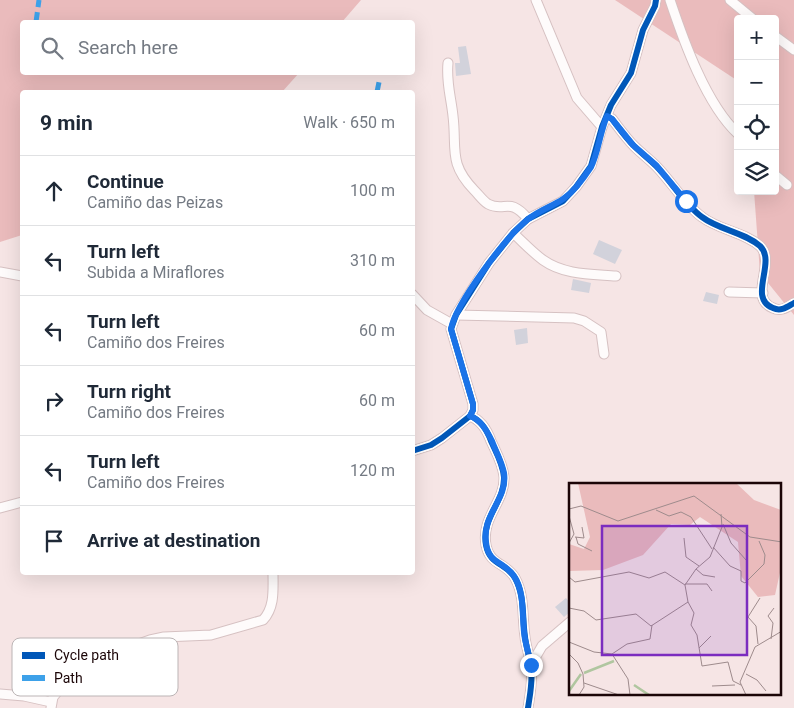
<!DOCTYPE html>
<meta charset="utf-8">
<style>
:root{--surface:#fff;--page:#f6f6f7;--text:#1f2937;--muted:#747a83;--line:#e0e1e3}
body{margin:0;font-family:Roboto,sans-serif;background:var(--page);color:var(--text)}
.controls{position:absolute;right:15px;top:15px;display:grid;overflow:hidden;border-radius:5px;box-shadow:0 5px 20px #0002}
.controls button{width:45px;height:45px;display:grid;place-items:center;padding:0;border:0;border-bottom:1px solid var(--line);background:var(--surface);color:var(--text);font:25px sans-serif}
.stop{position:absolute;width:15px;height:15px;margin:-11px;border:4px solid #1a73e8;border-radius:50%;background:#fff}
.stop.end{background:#1a73e8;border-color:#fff;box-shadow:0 1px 5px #0008}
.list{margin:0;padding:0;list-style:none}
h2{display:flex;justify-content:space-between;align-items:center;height:65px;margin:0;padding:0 20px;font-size:21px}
h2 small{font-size:16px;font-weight:400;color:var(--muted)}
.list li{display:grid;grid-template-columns:32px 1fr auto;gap:15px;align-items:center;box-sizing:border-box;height:70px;padding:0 20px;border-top:1px solid var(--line)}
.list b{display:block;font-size:19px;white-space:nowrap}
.list p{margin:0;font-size:16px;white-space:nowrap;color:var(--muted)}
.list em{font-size:16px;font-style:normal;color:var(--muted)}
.icon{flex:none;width:28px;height:28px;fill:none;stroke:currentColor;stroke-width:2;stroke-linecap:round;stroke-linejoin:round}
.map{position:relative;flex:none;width:794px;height:708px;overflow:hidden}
.search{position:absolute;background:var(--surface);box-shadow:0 5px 20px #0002;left:20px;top:20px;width:395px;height:55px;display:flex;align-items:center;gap:12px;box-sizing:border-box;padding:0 18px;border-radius:5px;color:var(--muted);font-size:19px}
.panel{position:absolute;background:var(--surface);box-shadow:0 5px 20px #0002;left:20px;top:90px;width:395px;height:485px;border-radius:5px}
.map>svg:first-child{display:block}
.forest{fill:#eabbbc}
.building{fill:#d2d2db}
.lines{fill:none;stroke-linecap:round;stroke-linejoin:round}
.minor-casing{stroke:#d6c1c2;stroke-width:11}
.minor{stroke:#fefbfb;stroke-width:9}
.quiet{stroke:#3da1e9;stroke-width:5;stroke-dasharray:10 5;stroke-linecap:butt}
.cycleway-casing{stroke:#fff;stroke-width:9}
.cycleway{stroke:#0057b8;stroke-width:6}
.route{stroke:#1a73e8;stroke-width:6}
.inset-river{fill:none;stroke:#b0c6a0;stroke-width:2.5}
.inset-road{fill:none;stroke:#9e8b8c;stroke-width:1}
.view{fill:#7b2cbf;fill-opacity:0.15;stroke:#7b2cbf;stroke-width:2.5}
.inset-edge{fill:none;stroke:#1b0507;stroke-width:2.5}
.key{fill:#fff;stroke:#bbb4b5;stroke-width:1}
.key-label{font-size:14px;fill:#1b0507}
</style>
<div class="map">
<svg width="794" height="708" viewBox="0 0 794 708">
<rect width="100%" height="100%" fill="#f6e5e5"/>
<g class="forest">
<path d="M 0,0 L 361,0 L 342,22 L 22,22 L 22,72 L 299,73 L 282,92 L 22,92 L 22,235 L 0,242 Z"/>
<path d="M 615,0 L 794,0 L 794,315 L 760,273 L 754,191 L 775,191 L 775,19 L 738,19 L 738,81 Z"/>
</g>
<g class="building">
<path d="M 466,46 L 471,74 L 456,76 L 455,63 L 460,63 L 458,47 Z"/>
<path d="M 599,240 L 622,250 L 615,264 L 593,254 Z"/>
<path d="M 573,279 L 591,283 L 589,293 L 571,290 Z"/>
<path d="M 706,292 L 719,295 L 717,304 L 703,301 Z"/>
<path d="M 527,328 L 528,343 L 516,345 L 514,330 Z"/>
<path d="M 566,598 L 570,603 L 570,612 L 564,617 L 555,607 Z"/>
</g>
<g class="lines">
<defs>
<g id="minor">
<path d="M 536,0 L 577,98 L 602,127"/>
<path d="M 670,0 C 684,42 706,104 738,134"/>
<path d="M 730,0 L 753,19"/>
<path d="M 775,36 L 794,50"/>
<path d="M 448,63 C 446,82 451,97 453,116 C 457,149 448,163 474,190 C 479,195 483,201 488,204 C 505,213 509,196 528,219"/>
<path d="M 607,116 L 612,119 C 619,128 626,138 634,146 C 641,153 649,159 656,166 C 671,181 685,205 702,217 C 719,230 744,232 760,246 C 777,262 747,298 773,308 C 781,312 787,307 794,303"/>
<path d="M 775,175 L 787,185"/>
<path d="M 513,233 C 523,242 532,252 543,260 C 564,275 591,274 616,276"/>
<path d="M 0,272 L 22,276"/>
<path d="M 729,292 L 763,293"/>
<path d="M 412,294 L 427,310 L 452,324"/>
<path d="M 456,315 L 574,318 L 584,321 L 601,332 L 604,354"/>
<path d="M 470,416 C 481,420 487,430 491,441 C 496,452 503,464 504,477 C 505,502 481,517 486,545 C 490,566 506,562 515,578 C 525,596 522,617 525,637 C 526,647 530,657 531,667 C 533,681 530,694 528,708"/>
<path d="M 412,451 L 431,445 L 442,438 L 470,416 L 473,410 L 473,404 L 451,329 L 456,315 L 489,263 L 513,233 L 528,219 L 563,201 L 576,187 L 591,166 L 602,127 L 611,105 L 631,73 L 643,30 L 655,6 L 656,0"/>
<path d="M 0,508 L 22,502"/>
<path d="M 531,665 L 542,646 L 570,622"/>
<path d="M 0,694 L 24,696 L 51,702"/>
<path d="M 51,708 L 53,697 L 73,673 L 94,666 L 122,650 L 150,640 L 164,637 L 211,635 L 263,620 C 275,607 273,590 273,572"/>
</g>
</defs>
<use href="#minor" class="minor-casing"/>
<use href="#minor" class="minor"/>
<g class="quiet">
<path d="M 36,22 L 39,0"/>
<path d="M 27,75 L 27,72"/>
<path d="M 377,92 L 379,82"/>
</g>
<defs>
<g id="cycleway">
<path d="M 607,116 L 612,119 C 619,128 626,138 634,146 C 641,153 649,159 656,166 C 671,181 685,205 702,217 C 719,230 744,232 760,246 C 777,262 747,298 773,308 C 781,312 787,307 794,303"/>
<path d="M 470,416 C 481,420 487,430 491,441 C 496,452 503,464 504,477 C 505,502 481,517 486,545 C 490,566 506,562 515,578 C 525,596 522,617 525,637 C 526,647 530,657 531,667 C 533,681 530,694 528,708"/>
<path d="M 412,451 L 431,445 L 442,438 L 470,416 L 473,410 L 473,404 L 451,329 L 456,315 L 489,263 L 513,233 L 528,219 L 563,201 L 576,187 L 591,166 L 602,127 L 611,105 L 631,73 L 643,30 L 655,6 L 656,0"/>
</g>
</defs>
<use href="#cycleway" class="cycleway-casing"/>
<use href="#cycleway" class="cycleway"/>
</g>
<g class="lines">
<path class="route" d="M 531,665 C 529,657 527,648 525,639 C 521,619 526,594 514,576 C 504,561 488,564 486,542 C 482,514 508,499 504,473 C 502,462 496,452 492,441 C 487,431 481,420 470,416 L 473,410 L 473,404 L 451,329 C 456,303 506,237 527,220 C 544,206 562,205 577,186 C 582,180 587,173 591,167 C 598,154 600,132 607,116 L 612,119 L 633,145 L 656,165 L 686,201"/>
</g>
<g transform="translate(569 483)">
<rect width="212" height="212" fill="#f6e5e5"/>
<path d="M 9,0 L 167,0 L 185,17 L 212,27 L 212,85 L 206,112 L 189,114 L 172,93 L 169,59 L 131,34 L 121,42 L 102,41 L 74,72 L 34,87 L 0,88 L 0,61 L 15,66 L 21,54 Z" fill="#eabbbc"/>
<path class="inset-river" d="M 15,190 L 45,178M 65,202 L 80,212M 0,208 L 12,191"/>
<path class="inset-road" d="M 0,26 L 12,23 L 49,38 L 125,13 L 181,54 L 213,59M 87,27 L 100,33 L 112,29 L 122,34 L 143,66M 0,33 L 5,51 L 0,60M 154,41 L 162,60 L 177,77M 6,54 L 15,55 L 13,44M 7,54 L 9,61 L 23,68M 115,55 L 117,74 L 130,83M 144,64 L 161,83 L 172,88 L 172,98 L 176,100 L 195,81 L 196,72 L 190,58M 127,86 L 134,92 L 146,94M 0,94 L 6,99 L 60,89 L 80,95 L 96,89 L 116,102M 116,101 L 138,101 L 143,108M 119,119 L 125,130 L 122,142 L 128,152 L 133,183 L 159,179 L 164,198 L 172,202M 119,119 L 116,102 L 127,86 L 141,74 L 153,44 L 152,31M 0,125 L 15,128 L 27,137 L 67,131 L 82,143 L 119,119M 202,156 L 204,140 L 199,133 L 205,125M 0,159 L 25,169 L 43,171M 189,161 L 187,143 L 179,134 L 191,115M 130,165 L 142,153M 0,171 L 9,180 L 14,191 L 15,204 L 10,212M 43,171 L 58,161 L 81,156 L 83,142M 43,171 L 59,196 L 61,212M 177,191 L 188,197 L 197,208M 15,200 L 50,212M 143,203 L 166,202M 177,212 L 171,199 L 186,164 L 213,148"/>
<path class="view" d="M 33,43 L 178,43 L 178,172 L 33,172 Z"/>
<rect width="212" height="212" class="inset-edge"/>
</g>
<rect x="12" y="638" width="166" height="58" rx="8" class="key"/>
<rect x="22" y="652" width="23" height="7" fill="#0057b8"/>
<rect x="22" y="675" width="23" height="6" fill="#3da1e9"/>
<g class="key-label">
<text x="54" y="660">Cycle path</text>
<text x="54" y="683">Path</text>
</g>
</svg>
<div class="controls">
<button>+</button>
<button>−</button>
<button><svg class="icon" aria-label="locate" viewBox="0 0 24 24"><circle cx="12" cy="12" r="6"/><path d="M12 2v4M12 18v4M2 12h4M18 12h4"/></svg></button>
<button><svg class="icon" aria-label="layers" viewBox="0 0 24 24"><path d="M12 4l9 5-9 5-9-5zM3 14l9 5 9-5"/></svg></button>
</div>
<div class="stop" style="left:686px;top:201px"></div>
<div class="stop end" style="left:531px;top:665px"></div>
<div class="search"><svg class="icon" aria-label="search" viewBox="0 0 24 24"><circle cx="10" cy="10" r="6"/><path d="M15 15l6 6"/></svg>Search here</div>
<section class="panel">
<h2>9 min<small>Walk · 650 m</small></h2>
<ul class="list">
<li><svg class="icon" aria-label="ahead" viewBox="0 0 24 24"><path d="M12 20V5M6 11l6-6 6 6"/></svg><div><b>Continue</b><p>Camiño das Peizas</p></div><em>100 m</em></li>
<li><svg class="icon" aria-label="left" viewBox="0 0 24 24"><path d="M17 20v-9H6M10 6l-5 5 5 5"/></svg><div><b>Turn left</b><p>Subida a Miraflores</p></div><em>310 m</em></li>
<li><svg class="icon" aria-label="left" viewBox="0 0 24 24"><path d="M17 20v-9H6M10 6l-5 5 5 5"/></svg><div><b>Turn left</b><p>Camiño dos Freires</p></div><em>60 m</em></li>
<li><svg class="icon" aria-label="right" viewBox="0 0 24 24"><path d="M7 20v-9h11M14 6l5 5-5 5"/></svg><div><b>Turn right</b><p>Camiño dos Freires</p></div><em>60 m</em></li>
<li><svg class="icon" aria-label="left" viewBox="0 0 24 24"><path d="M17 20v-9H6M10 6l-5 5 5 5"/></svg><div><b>Turn left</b><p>Camiño dos Freires</p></div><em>120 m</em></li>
<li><svg class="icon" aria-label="arrive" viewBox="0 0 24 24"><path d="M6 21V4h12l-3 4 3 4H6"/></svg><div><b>Arrive at destination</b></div></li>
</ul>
</section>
</div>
